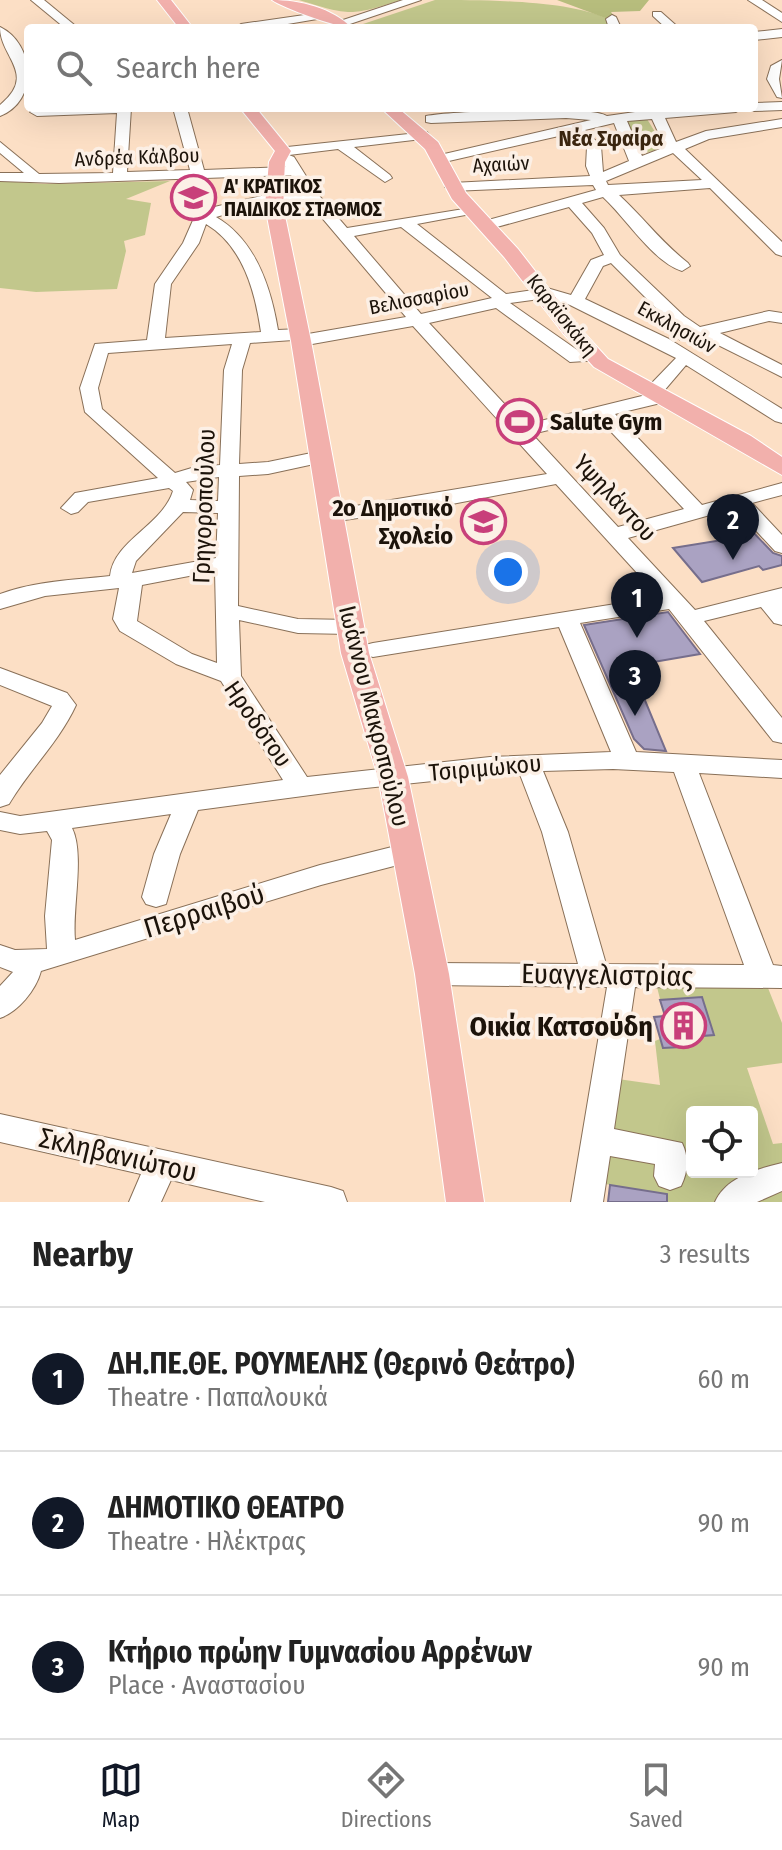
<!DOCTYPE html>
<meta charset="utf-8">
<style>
:root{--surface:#fff;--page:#f2f2f2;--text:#222;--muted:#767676;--line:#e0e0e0;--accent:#111827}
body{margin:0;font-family:"Fira Sans Condensed",sans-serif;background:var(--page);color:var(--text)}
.controls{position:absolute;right:24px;bottom:24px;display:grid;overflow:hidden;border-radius:8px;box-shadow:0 8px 32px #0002}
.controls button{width:72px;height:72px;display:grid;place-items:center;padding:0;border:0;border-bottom:2px solid var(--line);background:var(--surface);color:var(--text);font:40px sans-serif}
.you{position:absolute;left:508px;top:572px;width:28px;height:28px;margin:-20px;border:6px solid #fff;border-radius:50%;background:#1a73e8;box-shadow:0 0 0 12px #1a73e833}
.badge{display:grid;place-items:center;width:52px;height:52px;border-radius:50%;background:var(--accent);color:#fff;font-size:26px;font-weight:700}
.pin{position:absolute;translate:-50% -66px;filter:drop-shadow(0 2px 4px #0008)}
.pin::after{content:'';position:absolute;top:42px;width:28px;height:24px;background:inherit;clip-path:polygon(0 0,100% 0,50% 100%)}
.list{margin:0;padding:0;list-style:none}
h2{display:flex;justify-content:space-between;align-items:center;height:104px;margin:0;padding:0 32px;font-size:34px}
h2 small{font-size:26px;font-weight:400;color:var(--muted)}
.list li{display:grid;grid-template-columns:52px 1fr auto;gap:24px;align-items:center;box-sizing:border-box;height:144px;padding:0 32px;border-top:2px solid var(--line)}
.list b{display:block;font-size:30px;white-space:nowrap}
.list p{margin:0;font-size:26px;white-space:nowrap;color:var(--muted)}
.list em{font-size:26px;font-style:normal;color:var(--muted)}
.icon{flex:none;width:44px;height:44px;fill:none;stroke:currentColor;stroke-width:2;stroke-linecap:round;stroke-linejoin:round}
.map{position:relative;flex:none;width:782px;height:1202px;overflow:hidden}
.search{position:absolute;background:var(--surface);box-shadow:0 8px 32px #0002;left:24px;right:24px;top:24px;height:88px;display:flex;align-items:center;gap:20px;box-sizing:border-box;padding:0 28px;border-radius:8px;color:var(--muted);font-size:30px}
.sheet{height:536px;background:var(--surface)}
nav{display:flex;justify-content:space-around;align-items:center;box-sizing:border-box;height:112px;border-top:2px solid var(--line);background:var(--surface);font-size:22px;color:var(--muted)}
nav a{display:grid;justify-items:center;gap:4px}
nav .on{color:var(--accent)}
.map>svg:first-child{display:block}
.green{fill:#c2c78c;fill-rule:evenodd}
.forest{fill:#b7bd7d}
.building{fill:#aaa2c2;stroke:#766e8c;stroke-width:2}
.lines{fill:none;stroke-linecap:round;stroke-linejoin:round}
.minor-casing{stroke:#897058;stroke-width:2}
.major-casing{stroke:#fff;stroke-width:2}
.minor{fill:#fff;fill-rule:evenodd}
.major{fill:#f2b0ac;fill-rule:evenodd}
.labels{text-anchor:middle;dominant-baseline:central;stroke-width:7;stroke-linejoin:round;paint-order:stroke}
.far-street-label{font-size:20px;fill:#1c130a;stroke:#fcf0e6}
.far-poi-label{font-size:20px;font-weight:bold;fill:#1c130a;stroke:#fcf0e6;text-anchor:start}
.far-neighbourhood-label{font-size:22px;font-weight:bold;fill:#3b2610;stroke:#fcf0e6}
.poi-label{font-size:24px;font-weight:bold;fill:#1c130a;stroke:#fcf0e6;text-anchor:start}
.street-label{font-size:24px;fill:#1c130a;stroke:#fcf0e6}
.near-street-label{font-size:28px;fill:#1c130a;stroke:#fcf0e6}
.near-poi-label{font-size:28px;font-weight:bold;fill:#1c130a;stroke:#fcf0e6;text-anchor:end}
</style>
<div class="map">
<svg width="782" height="1202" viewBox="0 0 782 1202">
<rect width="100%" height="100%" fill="#fcdfc5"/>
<g class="green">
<path d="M 299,0 L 401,0 C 351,16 350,16 299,0 Z"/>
<path d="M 435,0 C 484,0 568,0 608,19 L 610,28 L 360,28 L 360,25 Z"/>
<path d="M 647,119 L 665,148 L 636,155 L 623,121 Z"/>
<path d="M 0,181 L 46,184 L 170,181 L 126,199 L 151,203 L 145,235 L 124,241 L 126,251 L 117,289 L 36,292 L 0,288 Z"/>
<path d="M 656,983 L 766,983 L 782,1023 L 782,1063 L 747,1068 L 773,1144 L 782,1143 L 782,1202 L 655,1202 L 655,1192 L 605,1184 L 618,1079 L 660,1085 L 655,1041 L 660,1039 L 654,1017 L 664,1015 ZM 692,1112 L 752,1112 L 752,1172 L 692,1172 Z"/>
</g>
<path class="forest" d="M 557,0 L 649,0 L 640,11 L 611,12 L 616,19 L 608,19 Z"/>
<g class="building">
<path d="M 751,530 L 773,553 L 782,556 L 782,565 L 763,570 L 759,566 L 702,582 L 673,548 L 735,538 L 731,535 Z"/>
<path d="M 668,612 L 700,654 L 636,665 L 644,685 L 639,686 L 666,751 L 644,749 L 634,739 L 584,625 Z"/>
<path d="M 702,997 L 714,1035 L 678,1038 L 681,1047 L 663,1048 L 654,1017 L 665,1016 L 660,1000 Z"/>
<path d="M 610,1185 L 667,1194 L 667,1202 L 608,1202 Z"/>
</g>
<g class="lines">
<defs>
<g id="minor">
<path d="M 31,0 L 44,0 L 78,28 L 65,28 Z"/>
<path d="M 403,0 L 421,0 L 344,26 L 334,23 Z"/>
<path d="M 748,0 L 762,0 L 782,13 L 782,22 Z"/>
<path d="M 325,12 L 331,15 L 329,17 L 264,28 L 235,28 L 241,24 Z"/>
<path d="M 653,12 L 661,12 L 679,28 L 666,28 L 653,16 Z"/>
<path d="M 612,15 L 616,17 L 621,28 L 609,28 L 606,19 Z"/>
<path d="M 0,27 C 35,44 39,101 0,116 L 0,105 C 38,74 0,58 0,27 Z"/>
<path d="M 782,29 L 782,37 L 754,40 L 754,32 Z"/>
<path d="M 782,60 L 779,79 L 782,98 L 777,97 L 767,79 L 771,66 Z"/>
<path d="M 782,102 L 782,110 L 754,111 L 748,108 L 754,108 L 754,103 Z"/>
<path d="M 131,108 L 127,172 L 190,170 L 173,108 L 187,108 L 204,170 L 286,167 L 273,156 L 278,148 L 427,132 L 429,135 L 422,139 L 354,147 L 390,175 L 392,178 L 385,182 L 338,149 L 289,155 L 294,157 L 316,192 L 347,228 L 476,207 L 476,213 L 417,224 L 506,294 L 547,288 L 571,295 L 591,260 L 604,255 L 592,233 L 569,207 L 486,230 L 478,225 L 481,222 L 596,190 L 593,185 L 452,191 L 445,187 L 452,183 L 590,176 L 586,166 L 587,147 L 572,133 L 440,163 L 433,159 L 440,155 L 591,120 L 566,118 L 431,123 L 426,122 L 426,116 C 453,111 589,105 607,116 L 656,109 L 743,108 L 736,112 L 665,118 L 676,142 L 706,131 L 782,119 L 782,127 L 709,139 L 685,149 L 782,242 L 782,256 L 776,254 L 710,188 L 619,195 C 644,218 660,241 688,263 L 690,266 L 682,271 C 653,262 626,218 603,197 L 582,203 L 604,228 L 620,255 L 684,316 L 700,327 L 769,311 L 782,313 L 782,323 L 769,321 L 720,333 L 782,365 L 782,377 L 702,337 L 680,340 L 677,336 L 684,331 L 672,324 L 611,263 L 603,266 L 585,299 L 669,339 L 782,409 L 782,423 L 775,421 L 686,365 L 663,392 L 671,397 L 669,401 L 615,414 L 702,505 L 782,483 L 782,495 L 752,503 L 782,535 L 782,553 L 775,551 L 735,508 L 628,538 L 695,610 L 782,588 L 782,625 L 774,623 L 761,607 L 704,621 L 782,718 L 782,743 L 773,741 L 669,609 L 580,623 L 636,752 L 782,760 L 782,778 L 699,773 L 773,965 L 782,966 L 782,988 L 635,987 L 614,1129 L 682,1143 C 689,1157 688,1172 681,1186 L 670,1190 L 659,1186 L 654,1176 L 655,1164 L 610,1156 L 603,1202 L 571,1202 L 607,987 L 432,985 L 422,982 L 418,974 L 422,966 L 432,963 L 578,964 L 542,832 L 519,772 L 356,789 L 198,810 L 180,854 L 166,904 L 156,907 L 146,904 L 142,897 L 154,854 L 171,814 L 72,828 C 85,854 72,908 75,940 L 320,865 L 408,843 L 417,846 L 421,853 L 417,860 L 321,885 L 41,971 C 36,990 18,1012 0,1018 L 0,986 L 13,972 L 0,967 L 0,945 L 15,950 L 47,949 L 45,916 L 52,840 L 47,831 L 20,834 L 0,830 L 0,812 L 20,816 L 283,780 L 221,681 L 176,664 L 120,631 L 113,619 L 119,588 L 45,596 L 0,609 L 0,594 C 35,581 73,580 110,576 C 114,540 162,526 173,491 L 169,488 L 88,502 L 78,512 L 71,514 L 61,508 L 75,493 L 158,478 L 85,412 L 80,388 L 95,344 L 147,340 L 155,284 L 183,243 L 194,218 L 210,208 L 261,196 L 301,191 L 291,175 L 59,183 L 0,181 L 0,173 L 24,173 L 0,153 L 0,142 L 39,174 L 113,173 L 117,113 L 37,116 L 30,112 L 37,108 ZM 652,119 L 665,147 L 642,156 L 627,121 ZM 614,123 L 629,161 L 603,172 L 601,146 L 585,130 ZM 673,153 L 702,180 L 608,185 L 606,181 ZM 306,199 L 406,317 L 308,334 L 300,329 L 278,330 C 271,288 256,240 216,217 L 261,204 ZM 206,224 C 243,246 255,291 261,332 L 165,338 L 171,284 L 199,243 ZM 401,227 L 492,298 L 421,314 L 354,236 ZM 547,298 L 570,305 L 676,358 L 647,388 L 644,392 L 646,395 L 524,425 L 429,323 L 496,308 L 570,362 L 600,360 L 603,356 L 600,352 L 580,352 L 510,303 ZM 413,326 L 547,474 L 331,510 L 321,516 L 324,520 L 331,522 L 452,504 L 556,484 L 659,597 L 373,643 L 365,645 L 362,650 L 365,655 L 373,657 L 559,627 L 611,752 L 490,757 L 307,777 L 241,676 L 239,620 L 298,633 L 350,634 L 358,632 L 361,627 L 358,622 L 350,620 L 298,619 L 238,606 L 239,476 L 268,474 L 328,461 L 331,457 L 321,451 L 268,462 L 239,464 L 242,370 L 250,343 L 293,340 L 295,345 L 301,346 ZM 232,344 L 224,370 L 220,465 L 195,467 L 175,473 L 102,409 L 98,388 L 108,353 ZM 598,418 L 684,509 L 618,527 L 532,434 ZM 219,477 L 218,501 L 190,500 L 193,490 L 186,482 ZM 183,512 L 218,513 L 216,558 L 132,573 L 136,561 ZM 215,571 L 217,663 L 192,654 L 137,621 L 142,585 ZM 613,769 L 674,772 L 744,965 L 606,964 L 568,832 L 543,771 Z"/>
<path d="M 0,668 L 67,693 L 76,705 C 59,742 29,770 9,804 L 0,807 L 0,775 L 42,723 L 52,706 L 0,685 Z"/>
<path d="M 0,1114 L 331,1187 L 343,1191 L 347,1202 L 265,1202 L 171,1180 L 161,1202 L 129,1202 L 141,1174 L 0,1142 Z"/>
<path d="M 782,1163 L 782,1191 L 757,1202 L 715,1202 C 726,1177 757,1169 782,1163 Z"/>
</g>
<g id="major">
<path d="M 157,0 L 171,0 L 193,28 L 179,28 Z"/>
<path d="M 272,0 C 300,0 332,8 352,28 C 339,28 283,8 272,0 Z"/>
<path d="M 240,108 L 256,108 L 291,151 L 285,162 L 284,181 L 310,184 L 313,188 L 304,193 L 284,192 L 283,206 L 311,341 L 369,653 L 408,777 L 449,974 L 484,1202 L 446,1202 L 415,974 L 378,777 L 341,653 L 291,341 L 265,206 L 269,162 L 275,151 Z"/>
<path d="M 381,108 L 398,108 L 438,142 L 466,193 L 518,249 L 577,325 L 608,359 L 751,436 L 782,457 L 782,475 L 594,367 L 563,333 L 504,257 L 452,199 L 425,149 Z"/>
</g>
</defs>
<use href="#minor" class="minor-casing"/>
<use href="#major" class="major-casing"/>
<use href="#minor" class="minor"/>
<use href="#major" class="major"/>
</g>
<defs>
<symbol id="school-ring" viewBox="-11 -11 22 22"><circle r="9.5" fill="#fcf0e6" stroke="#c83f7a" stroke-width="1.5"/><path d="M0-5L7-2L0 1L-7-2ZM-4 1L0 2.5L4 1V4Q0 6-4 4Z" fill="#c83f7a"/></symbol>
<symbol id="stadium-ring" viewBox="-11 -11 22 22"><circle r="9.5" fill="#fcf0e6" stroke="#c83f7a" stroke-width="1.5"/><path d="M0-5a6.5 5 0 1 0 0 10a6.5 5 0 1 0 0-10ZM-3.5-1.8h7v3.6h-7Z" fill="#c83f7a"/></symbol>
<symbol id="building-ring" viewBox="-11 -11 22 22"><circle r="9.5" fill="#fcf0e6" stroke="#c83f7a" stroke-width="1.5"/><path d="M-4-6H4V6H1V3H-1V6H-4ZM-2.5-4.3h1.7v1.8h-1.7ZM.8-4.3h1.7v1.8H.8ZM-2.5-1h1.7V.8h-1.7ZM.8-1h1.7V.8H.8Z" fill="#c83f7a"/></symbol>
</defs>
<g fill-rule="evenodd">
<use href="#school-ring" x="168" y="172" width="51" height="51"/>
<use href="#stadium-ring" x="494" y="396" width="51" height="51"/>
<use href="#school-ring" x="458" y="496" width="51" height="51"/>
<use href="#building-ring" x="658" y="1000" width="51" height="51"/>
</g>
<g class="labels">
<g class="far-street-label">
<text transform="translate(137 157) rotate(-2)">Ανδρέα Κάλβου</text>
<text transform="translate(501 164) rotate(-3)">Αχαιών</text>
<text transform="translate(419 298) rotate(-11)">Βελισσαρίου</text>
<text transform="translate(562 315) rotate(51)">Καραϊσκάκη</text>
<text transform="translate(677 327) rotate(29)">Εκκλησιών</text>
</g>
<g class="far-poi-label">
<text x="224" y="186">Α' ΚΡΑΤΙΚΟΣ<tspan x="224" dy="23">ΠΑΙΔΙΚΟΣ ΣΤΑΘΜΟΣ</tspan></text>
</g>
<g class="far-neighbourhood-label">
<text x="611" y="138">Νέα Σφαίρα</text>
</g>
<g class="poi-label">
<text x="550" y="422">Salute Gym</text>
<text x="453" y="508" text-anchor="end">2ο Δημοτικό<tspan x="453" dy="28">Σχολείο</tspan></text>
</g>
<g class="street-label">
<text transform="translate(615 498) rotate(47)">Υψηλάντου</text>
<text transform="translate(204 506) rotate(-88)">Γρηγοροπούλου</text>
<text transform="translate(374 716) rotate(76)">Ιωάννου Μακροπούλου</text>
<text transform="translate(258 724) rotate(55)">Ηροδότου</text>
<text transform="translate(485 768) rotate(-5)">Τσιριμώκου</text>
</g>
<g class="near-street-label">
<text transform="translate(204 911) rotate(-17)">Περραιβού</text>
<text transform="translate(607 975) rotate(1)">Ευαγγελιστρίας</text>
<text transform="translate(118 1155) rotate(13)">Σκληβανιώτου</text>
</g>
<g class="near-poi-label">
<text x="653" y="1026">Οικία Κατσούδη</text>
</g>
</g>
</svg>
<div class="controls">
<button><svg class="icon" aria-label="locate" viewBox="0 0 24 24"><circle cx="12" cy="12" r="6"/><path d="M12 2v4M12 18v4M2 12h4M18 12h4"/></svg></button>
</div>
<div class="you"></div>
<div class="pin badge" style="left:637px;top:638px">1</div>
<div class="pin badge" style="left:733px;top:560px">2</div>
<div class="pin badge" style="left:635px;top:716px">3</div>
<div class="search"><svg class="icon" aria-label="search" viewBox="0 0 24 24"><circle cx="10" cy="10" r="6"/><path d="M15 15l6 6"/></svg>Search here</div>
</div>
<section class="sheet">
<h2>Nearby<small>3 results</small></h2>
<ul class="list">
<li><span class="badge">1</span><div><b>ΔΗ.ΠΕ.ΘΕ. ΡΟΥΜΕΛΗΣ (Θερινό Θεάτρο)</b><p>Theatre · Παπαλουκά</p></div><em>60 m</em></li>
<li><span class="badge">2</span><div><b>ΔΗΜΟΤΙΚΟ ΘΕΑΤΡΟ</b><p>Theatre · Ηλέκτρας</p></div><em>90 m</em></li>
<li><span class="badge">3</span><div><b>Κτήριο πρώην Γυμνασίου Αρρένων</b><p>Place · Αναστασίου</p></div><em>90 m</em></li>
</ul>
</section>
<nav>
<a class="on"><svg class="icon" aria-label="map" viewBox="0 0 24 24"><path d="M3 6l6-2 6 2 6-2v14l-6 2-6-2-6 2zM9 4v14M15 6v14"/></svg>Map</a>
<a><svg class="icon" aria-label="directions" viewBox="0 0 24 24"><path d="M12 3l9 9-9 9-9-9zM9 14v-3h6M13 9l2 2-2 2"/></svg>Directions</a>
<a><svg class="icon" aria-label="saved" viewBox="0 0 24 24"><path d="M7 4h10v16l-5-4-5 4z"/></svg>Saved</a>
</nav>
